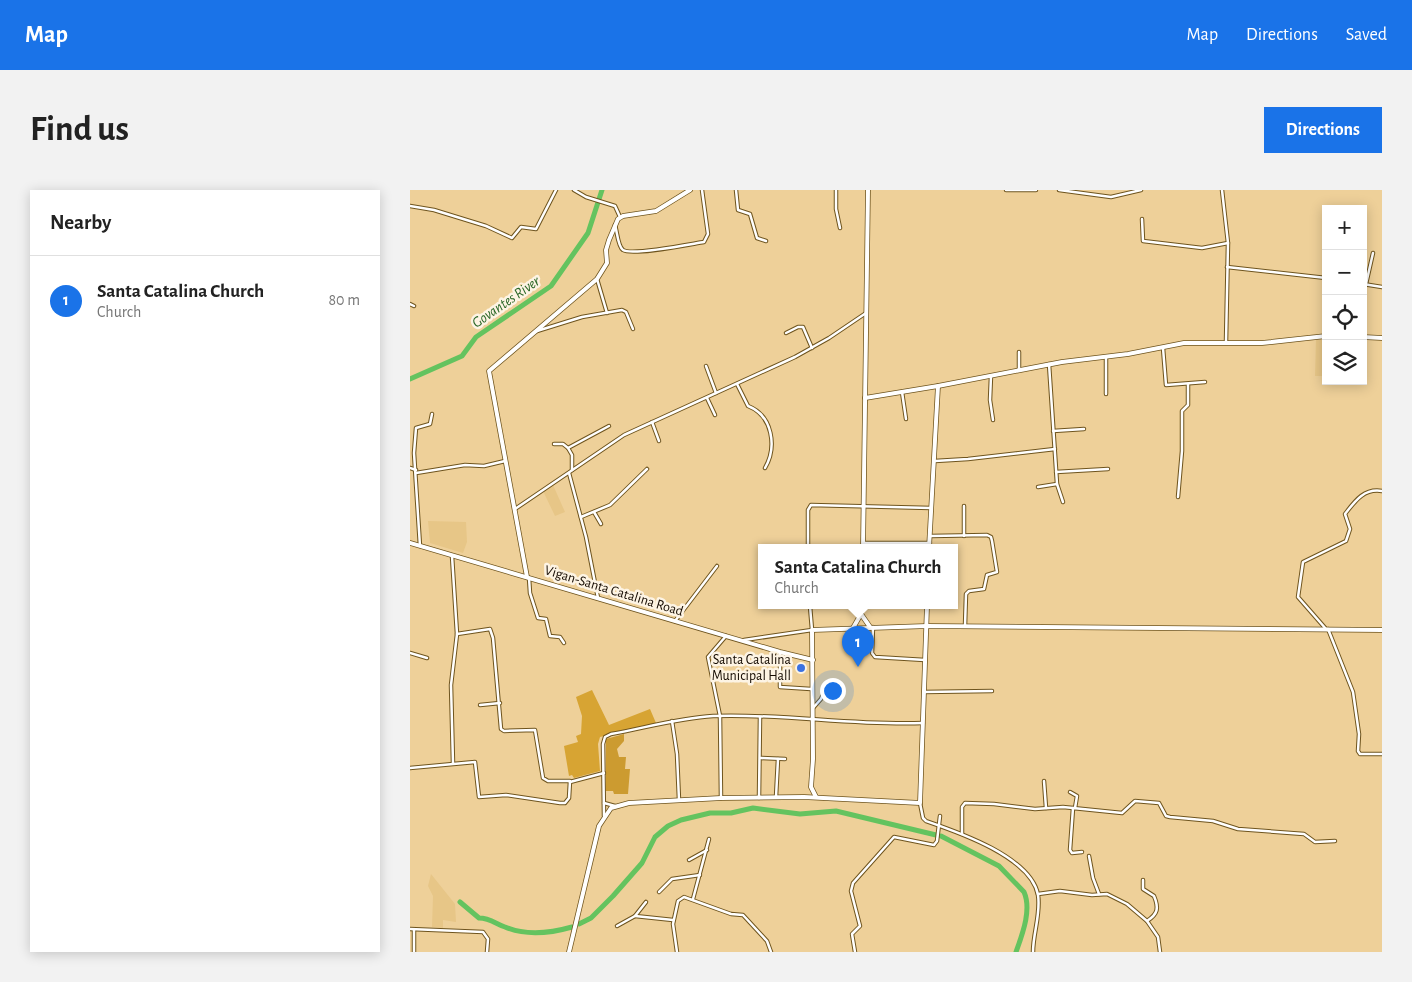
<!DOCTYPE html>
<meta charset="utf-8">
<style>
:root{--surface:#fff;--page:#f2f2f2;--text:#222;--muted:#767676;--line:#e0e0e0;--accent:#1a73e8}
body{margin:0;font-family:"Alegreya Sans",sans-serif;background:var(--page);color:var(--text)}
.controls{position:absolute;right:15px;top:15px;display:grid;overflow:hidden;border-radius:0px;box-shadow:0 2px 12px #0003}
.controls button{width:45px;height:45px;display:grid;place-items:center;padding:0;border:0;border-bottom:1px solid var(--line);background:var(--surface);color:var(--text);font:25px sans-serif}
.you{position:absolute;left:422px;top:500px;width:18px;height:18px;margin:-12px;border:4px solid #fff;border-radius:50%;background:#1a73e8;box-shadow:0 0 0 8px #1a73e833}
.badge{display:grid;place-items:center;width:32px;height:32px;border-radius:50%;background:var(--accent);color:#fff;font-size:16px;font-weight:700}
.pin{position:absolute;translate:-50% -41px;filter:drop-shadow(0 1px 2px #0008)}
.pin::after{content:'';position:absolute;top:26px;width:18px;height:15px;background:inherit;clip-path:polygon(0 0,100% 0,50% 100%)}
.popup{position:absolute;left:348px;top:354px;width:200px;height:65px;box-sizing:border-box;display:grid;place-content:center;border-radius:0px;background:var(--surface);filter:drop-shadow(0 1px 4px #0005);font-size:16px;white-space:nowrap;color:var(--muted)}
.popup b{font-size:19px;color:var(--text)}
.popup::after{content:'';position:absolute;left:50%;top:100%;margin-left:-10px;border:10px solid transparent;border-top-color:var(--surface)}
.list{margin:0;padding:0;list-style:none}
h2{display:flex;justify-content:space-between;align-items:center;height:65px;margin:0;padding:0 20px;font-size:21px}
h2 small{font-size:16px;font-weight:400;color:var(--muted)}
.list li{display:grid;grid-template-columns:32px 1fr auto;gap:15px;align-items:center;box-sizing:border-box;height:90px;padding:0 20px;border-top:1px solid var(--line)}
.list b{display:block;font-size:19px;white-space:nowrap}
.list p{margin:0;font-size:16px;white-space:nowrap;color:var(--muted)}
.list em{font-size:16px;font-style:normal;color:var(--muted)}
.icon{flex:none;width:28px;height:28px;fill:none;stroke:currentColor;stroke-width:2;stroke-linecap:round;stroke-linejoin:round}
.map{position:relative;flex:none;width:972px;height:762px;overflow:hidden;border-radius:0px}
header{display:flex;align-items:center;gap:30px;box-sizing:border-box;height:70px;padding:0 25px;background:var(--accent);color:#fff}
header strong{font-size:24px}
nav{display:flex;gap:28px;margin-inline-start:auto;font-size:18px}
.intro{display:flex;align-items:center;justify-content:space-between;box-sizing:border-box;height:120px;padding:0 30px}
h1{margin:0;font-size:35px}
.button{padding:12px 22px;border-radius:0px;background:var(--accent);color:#fff;font-size:18px;font-weight:700}
main{display:flex;gap:30px;padding:0 30px}
aside{flex:1;background:var(--surface);border-radius:0px;box-shadow:0 2px 12px #0003}
.map>svg:first-child{display:block}
.built{fill:#e7c687}
.green{fill:#d7a433}
.forest{fill:#cc9b30}
.lines{fill:none;stroke-linecap:round;stroke-linejoin:round}
.river{stroke:#64c35f;stroke-width:5}
.street-casing{stroke:#6e541e;stroke-width:4.5}
.secondary-casing{stroke:#6e541e;stroke-width:5.5}
.street{stroke:#fff;stroke-width:2.5}
.secondary{stroke:#fff;stroke-width:4}
.poi-dot{fill:#3c72e1;stroke:#fdf4e4;stroke-width:2}
.labels{text-anchor:middle;dominant-baseline:central;stroke-width:5;stroke-linejoin:round;paint-order:stroke}
.street-label{font-size:14px;fill:#140a00;stroke:#fdf4e4}
.poi-label{font-size:14px;fill:#140a00;stroke:#fdf4e4;text-anchor:end}
.water-label{font-size:15px;font-style:italic;fill:#286625;stroke:#fdf4e4}
</style>
<header>
<strong>Map</strong>
<nav><a>Map</a><a>Directions</a><a>Saved</a></nav>
</header>
<div class="intro"><h1>Find us</h1><a class="button">Directions</a></div>
<main>
<aside>
<h2>Nearby<small></small></h2>
<ul class="list">
<li><span class="badge">1</span><div><b>Santa Catalina Church</b><p>Church</p></div><em>80 m</em></li>
</ul>
</aside>
<div class="map">
<svg width="972" height="762" viewBox="0 0 972 762">
<rect width="100%" height="100%" fill="#eed099"/>
<g class="built">
<path d="M 906,150 L 916,150 L 916,186 L 905,186 Z"/>
<path d="M 143,295 L 155,322 L 145,326 L 133,301 Z"/>
<path d="M 18,331 L 56,332 L 57,352 L 53,363 L 20,353 Z"/>
<path d="M 21,684 L 45,714 L 46,732 L 33,730 L 33,738 L 22,737 L 23,706 L 18,696 Z"/>
</g>
<path class="green" d="M 182,500 L 199,535 L 240,519 L 246,533 L 190,547 L 188,554 L 190,581 L 164,588 L 162,585 L 159,586 L 154,556 L 168,552 L 166,546 L 171,544 L 172,526 L 166,507 Z"/>
<path class="forest" d="M 214,544 L 214,551 L 207,559 L 209,567 L 216,567 L 215,579 L 220,579 L 218,604 L 204,604 L 203,601 L 196,601 L 196,549 Z"/>
<g class="lines">
<g class="river">
<path d="M 0,189 L 52,166 L 66,147 L 141,96 L 178,43 L 192,0"/>
<path d="M 531,646 L 589,676 L 614,702 C 622,720 612,745 606,762"/>
<path d="M 50,712 L 69,728 C 80,728 86,734 95,737 C 116,746 141,743 162,737"/>
<path d="M 169,734 L 181,728 L 203,706 L 232,673 L 245,647 L 258,636 L 271,630 L 300,623 L 321,623 L 343,618 L 390,624 L 426,621 L 526,645"/>
</g>
<defs>
<g id="street">
<path d="M 164,0 L 176,7 L 205,16 L 210,27"/>
<path d="M 326,0 L 328,20 L 340,24 L 347,48 L 356,51"/>
<path d="M 426,0 L 426,19 L 430,38"/>
<path d="M 596,0 L 626,0"/>
<path d="M 649,0 L 701,7 L 731,0"/>
<path d="M 812,0 L 818,53 L 816,152"/>
<path d="M 0,16 L 24,20 L 76,36 L 102,48 L 111,37 L 126,39 L 146,0"/>
<path d="M 732,29 L 733,51 L 792,58 L 818,53"/>
<path d="M 205,35 C 207,41 208,57 213,60 C 222,66 281,54 294,52 L 298,44 L 292,0"/>
<path d="M 817,77 L 916,88"/>
<path d="M 187,89 L 197,123"/>
<path d="M 953,94 L 972,97"/>
<path d="M 956,94 L 963,63"/>
<path d="M 0,114 L 4,116"/>
<path d="M 127,141 L 172,127 L 212,120 L 216,122 L 223,139"/>
<path d="M 376,143 L 388,137 L 393,137 L 402,158"/>
<path d="M 753,158 L 756,195 L 795,192"/>
<path d="M 609,162 L 609,180"/>
<path d="M 639,174 L 647,294 L 653,312"/>
<path d="M 296,176 L 306,203"/>
<path d="M 581,186 L 580,210 L 583,230"/>
<path d="M 327,194 L 338,216 C 363,226 367,257 355,278"/>
<path d="M 492,202 L 496,229"/>
<path d="M 696,204 L 696,167"/>
<path d="M 297,208 L 305,225"/>
<path d="M 242,232 L 249,251"/>
<path d="M 643,241 L 674,239"/>
<path d="M 144,254 L 153,254 L 158,258"/>
<path d="M 525,271 L 558,269 L 645,259"/>
<path d="M 0,278 L 6,280"/>
<path d="M 162,280 L 162,265 L 158,258 L 199,236"/>
<path d="M 646,282 L 698,279"/>
<path d="M 6,283 L 55,275 L 74,276 L 95,271"/>
<path d="M 159,283 L 176,347 L 188,408"/>
<path d="M 628,297 L 647,294"/>
<path d="M 768,307 L 772,261 L 772,221 L 778,215 L 778,194"/>
<path d="M 554,316 L 554,346"/>
<path d="M 105,319 L 214,245 L 385,167 L 419,148 L 456,123"/>
<path d="M 184,322 L 191,334"/>
<path d="M 171,327 L 200,315 L 237,279"/>
<path d="M 521,346 L 577,345 L 581,347 L 582,351 L 587,382 L 577,385 L 574,399 L 559,401 L 556,404 L 555,436"/>
<path d="M 454,353 L 520,353"/>
<path d="M 10,356 L 4,263 L 6,238 L 20,234 L 22,224"/>
<path d="M 398,358 L 398,320 L 401,315 L 521,318"/>
<path d="M 42,366 L 47,444 L 41,495 L 43,573"/>
<path d="M 119,388 L 120,403 L 128,428 L 136,429 L 140,446 L 150,447 L 154,453"/>
<path d="M 265,431 L 307,376"/>
<path d="M 463,437 L 462,463 L 465,467 L 515,470"/>
<path d="M 916,439 L 888,407 L 893,372 L 936,351 L 940,339 L 935,324 C 945,311 954,298 972,301"/>
<path d="M 918,439 L 943,502 L 949,544 L 948,561 L 950,564 L 972,564"/>
<path d="M 334,450 L 402,440 L 400,416"/>
<path d="M 370,462 L 370,497 L 401,499"/>
<path d="M 0,463 L 17,468"/>
<path d="M 514,502 L 582,501"/>
<path d="M 70,515 L 90,513"/>
<path d="M 403,518 L 411,509 L 418,492"/>
<path d="M 262,531 L 267,564 L 269,610"/>
<path d="M 351,568 L 375,569"/>
<path d="M 0,578 L 65,572 L 69,607 L 96,605 L 150,613 L 155,613 L 159,608 L 160,591 L 138,591 L 133,588 L 125,540 L 94,541 L 91,539 L 83,448 L 80,439 L 47,444"/>
<path d="M 634,591 L 636,618"/>
<path d="M 160,592 L 194,583"/>
<path d="M 660,602 L 667,606 L 665,618"/>
<path d="M 366,607 L 368,569"/>
<path d="M 311,608 L 310,526 L 298,467 L 316,446"/>
<path d="M 349,608 L 350,527"/>
<path d="M 194,613 L 205,616"/>
<path d="M 510,613 L 513,628 L 516,631 C 548,642 621,667 628,705 C 631,724 623,743 623,762"/>
<path d="M 663,618 L 660,660 L 662,663 L 672,662"/>
<path d="M 194,626 L 193,554 L 195,547 L 201,544 C 235,538 268,528 303,526 C 373,523 443,536 513,533"/>
<path d="M 552,644 L 552,617 L 555,613 L 584,614 L 625,619 L 653,617 L 712,623 L 725,611 L 749,613 L 756,626 L 760,627 L 803,631 L 828,639 L 894,644 L 905,652 L 925,651"/>
<path d="M 679,666 L 683,688 L 689,704"/>
<path d="M 279,670 L 297,660"/>
<path d="M 249,702 L 262,689 L 290,685"/>
<path d="M 628,704 L 650,701 L 682,705 L 697,704 L 717,714 L 737,731 C 748,724 749,718 744,706 L 733,699 L 733,690"/>
<path d="M 283,709 L 299,649"/>
<path d="M 225,726 L 263,730"/>
<path d="M 737,731 L 748,747 L 750,762"/>
<path d="M 207,736 L 225,726 L 236,712"/>
<path d="M 0,739 L 73,742 L 78,749 L 77,762"/>
<path d="M 4,762 L 4,740"/>
<path d="M 267,762 L 263,734 L 268,711 L 274,707 L 321,724 L 333,725 L 357,751 L 361,762"/>
<path d="M 445,762 L 442,744 L 450,736 L 441,701 L 443,693 L 484,647 L 524,655 L 527,651 L 530,626"/>
</g>
<g id="secondary">
<path d="M 953,147 L 972,148"/>
<path d="M 455,208 L 528,196 L 652,172 L 718,164 L 774,153 L 852,153 L 916,146"/>
<path d="M 0,353 L 370,462 L 403,470"/>
<path d="M 453,358 L 458,0"/>
<path d="M 519,358 L 528,196"/>
<path d="M 117,387 L 79,181 L 187,89 L 197,73 L 196,60 L 199,50 L 208,29 L 213,26 L 246,21 L 280,0"/>
<path d="M 451,424 L 460,437"/>
<path d="M 443,438 L 451,424 L 451,416"/>
<path d="M 406,607 L 401,597 L 403,569 L 402,440 L 517,436 L 972,440"/>
<path d="M 159,762 L 189,636 L 201,618 L 219,613 L 311,608 L 394,607 L 510,613 L 517,416"/>
</g>
</defs>
<use href="#street" class="street-casing"/>
<use href="#secondary" class="secondary-casing"/>
<use href="#street" class="street"/>
<use href="#secondary" class="secondary"/>
</g>
<circle class="poi-dot" cx="391" cy="478" r="5"/>
<g class="labels">
<g class="street-label">
<text transform="translate(204 401) rotate(17)">Vigan-Santa Catalina Road</text>
</g>
<g class="poi-label">
<text x="381" y="470">Santa Catalina<tspan x="381" dy="16">Municipal Hall</tspan></text>
</g>
<g class="water-label">
<text transform="translate(96 112) rotate(-35)">Govantes River</text>
</g>
</g>
</svg>
<div class="controls">
<button>+</button>
<button>−</button>
<button><svg class="icon" aria-label="locate" viewBox="0 0 24 24"><circle cx="12" cy="12" r="6"/><path d="M12 2v4M12 18v4M2 12h4M18 12h4"/></svg></button>
<button><svg class="icon" aria-label="layers" viewBox="0 0 24 24"><path d="M12 4l9 5-9 5-9-5zM3 14l9 5 9-5"/></svg></button>
</div>
<div class="you"></div>
<div class="pin badge" style="left:448px;top:477px">1</div>
<div class="popup"><b>Santa Catalina Church</b>Church</div>
</div>
</main>
